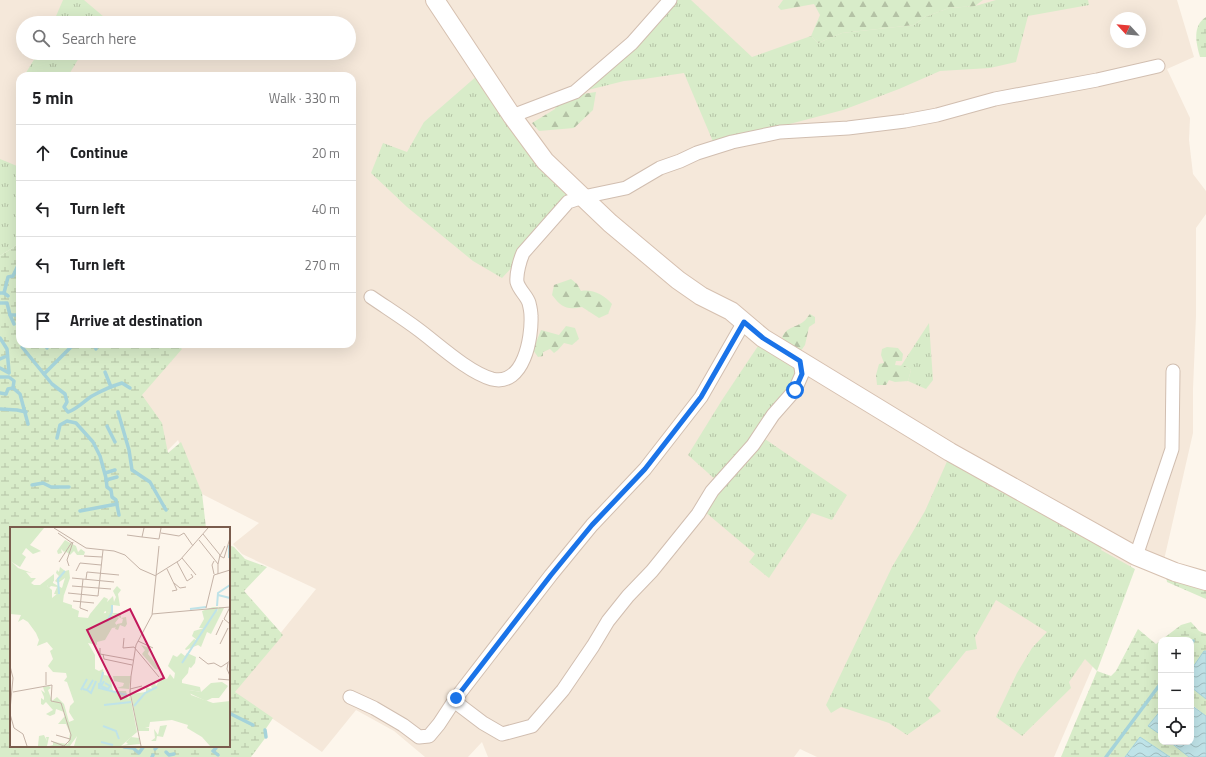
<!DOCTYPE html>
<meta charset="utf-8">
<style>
:root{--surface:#fff;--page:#f2f2f2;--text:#202124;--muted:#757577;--line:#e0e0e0}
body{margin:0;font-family:"Titillium Web",sans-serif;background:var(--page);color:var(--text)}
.controls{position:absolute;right:12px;bottom:12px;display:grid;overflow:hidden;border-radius:8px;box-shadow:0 4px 16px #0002}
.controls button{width:36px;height:36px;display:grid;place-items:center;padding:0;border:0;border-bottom:1px solid var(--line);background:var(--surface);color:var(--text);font:20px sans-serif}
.compass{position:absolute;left:1110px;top:12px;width:36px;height:36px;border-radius:50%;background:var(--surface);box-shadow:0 4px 16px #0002;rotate:296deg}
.stop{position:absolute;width:12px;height:12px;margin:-9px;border:3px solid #1a73e8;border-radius:50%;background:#fff}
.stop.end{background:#1a73e8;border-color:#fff;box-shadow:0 1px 4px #0008}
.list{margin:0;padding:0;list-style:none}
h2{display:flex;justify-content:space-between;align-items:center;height:52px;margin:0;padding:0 16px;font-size:17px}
h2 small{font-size:13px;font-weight:400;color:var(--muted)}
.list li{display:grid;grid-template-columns:26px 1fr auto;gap:12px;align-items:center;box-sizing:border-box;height:56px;padding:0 16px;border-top:1px solid var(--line)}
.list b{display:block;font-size:15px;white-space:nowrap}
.list em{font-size:13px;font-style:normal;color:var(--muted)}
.icon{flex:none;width:22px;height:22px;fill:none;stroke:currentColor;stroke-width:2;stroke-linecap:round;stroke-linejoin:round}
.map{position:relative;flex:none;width:1206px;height:757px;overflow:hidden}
.search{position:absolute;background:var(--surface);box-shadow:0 4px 16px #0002;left:16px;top:16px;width:340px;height:44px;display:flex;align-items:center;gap:10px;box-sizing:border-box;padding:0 14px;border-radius:22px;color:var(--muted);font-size:15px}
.panel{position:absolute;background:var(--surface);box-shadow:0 4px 16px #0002;left:16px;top:72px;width:340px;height:276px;border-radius:12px}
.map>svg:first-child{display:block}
.residential{fill:#f5e8da;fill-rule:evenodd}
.grass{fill:url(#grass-tufts)}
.forest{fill:url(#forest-firs)}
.wetland{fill:url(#wetland-marsh)}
.water{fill:url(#water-waves);stroke:#a5d3da}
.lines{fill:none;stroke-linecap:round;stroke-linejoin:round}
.stream{stroke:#a5d3da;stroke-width:3.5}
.street-casing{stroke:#d1beb0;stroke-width:15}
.secondary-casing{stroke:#d6c0b0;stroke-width:20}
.street{stroke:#fff;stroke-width:13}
.secondary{stroke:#fff;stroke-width:18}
.route{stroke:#1a73e8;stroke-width:5}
.inset-river{fill:none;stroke:#bfe3e8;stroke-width:2}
.inset-road{fill:none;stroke:#c5b3a7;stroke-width:1}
.view{fill:#c2185b;fill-opacity:0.15;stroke:#c2185b;stroke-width:2}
.inset-edge{fill:none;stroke:#7a5c4d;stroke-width:2}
</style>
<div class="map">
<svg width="1206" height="757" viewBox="0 0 1206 757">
<defs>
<pattern id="grass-tufts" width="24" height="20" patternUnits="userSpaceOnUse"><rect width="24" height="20" fill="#d8ecc9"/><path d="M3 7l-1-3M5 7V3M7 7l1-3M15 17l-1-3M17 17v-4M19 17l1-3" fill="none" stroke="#b4c2a5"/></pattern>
<pattern id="forest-firs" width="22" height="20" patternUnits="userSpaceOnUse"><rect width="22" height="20" fill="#d8ecc9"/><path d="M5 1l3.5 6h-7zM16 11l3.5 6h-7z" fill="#b4c2a5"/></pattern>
<pattern id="wetland-marsh" width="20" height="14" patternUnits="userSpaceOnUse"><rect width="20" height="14" fill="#d8ecc9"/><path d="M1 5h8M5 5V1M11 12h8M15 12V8" fill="none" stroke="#b4c2a5"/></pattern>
<pattern id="water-waves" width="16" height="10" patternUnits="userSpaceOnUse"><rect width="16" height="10" fill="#bfe3e8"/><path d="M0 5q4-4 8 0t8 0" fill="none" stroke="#a0bbbe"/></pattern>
</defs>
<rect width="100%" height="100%" fill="#fdf6ec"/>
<path class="residential" d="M 0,0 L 1177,0 L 1194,57 L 1167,69 L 1190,118 L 1189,140 L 1193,174 L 1206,191 L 1206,214 L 1196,228 L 1196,316 L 1193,389 L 1193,433 L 1164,560 L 1133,561 L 1093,666 L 1054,757 L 817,757 L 800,749 L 794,757 L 488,757 L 482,742 L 468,757 L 425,757 L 394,731 L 356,710 L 322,752 L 233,692 L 316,589 L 242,554 L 233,544 L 259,523 L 200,493 L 178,440 L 165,453 L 139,395 L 175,344 L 352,344 L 352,76 L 20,76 L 20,240 L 0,253 ZM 1116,18 L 1140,18 L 1140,42 L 1116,42 ZM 23,23 L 349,23 L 349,53 L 23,53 Z"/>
<g class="grass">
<path d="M 63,0 L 84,0 L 104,17 L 100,23 L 53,23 Z"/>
<path d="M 677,0 L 691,0 L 752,57 L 811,36 L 818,43 L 842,33 L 914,25 L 925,17 L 949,8 L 975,6 L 996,0 L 1088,0 L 1089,5 L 1028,16 L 1016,62 L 990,68 L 940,71 L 899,89 L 843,110 L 714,144 L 684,73 L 644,79 L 624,81 L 580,92 L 632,51 Z"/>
<path d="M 38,53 L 82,53 L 68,76 L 24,76 Z"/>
<path d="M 478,75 L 567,192 L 568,199 L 516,263 L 502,278 L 473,261 L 407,207 L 371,173 L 383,143 L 407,152 L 424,122 Z"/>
<path d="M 0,159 L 17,166 L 20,170 L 20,243 L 0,256 Z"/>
<path d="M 929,323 L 933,380 L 926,389 L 908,381 L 911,370 L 905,366 L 901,366 Z"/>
<path d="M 760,343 L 796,363 L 798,371 L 791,388 L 717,481 L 688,455 L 722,400 Z"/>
<path d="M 762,437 L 847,495 L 832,520 L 812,513 L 769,578 L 749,562 L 755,554 L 704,511 Z"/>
<path d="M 949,457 L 1103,544 L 1101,550 L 1135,569 L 1097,671 L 1085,659 L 1069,682 L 1071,688 L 1022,736 L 996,717 L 1017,673 L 1032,648 L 1047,632 L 996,600 L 975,637 L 977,649 L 966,651 L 928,698 L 941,711 L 907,735 L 889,723 L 841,707 L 831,713 L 826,705 L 892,567 L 925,511 Z"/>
</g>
<g class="forest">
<path d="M 783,0 L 983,0 L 975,6 L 949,8 L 925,17 L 914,25 L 842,33 L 818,43 L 811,36 L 820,15 L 814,4 L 781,10 L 778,7 Z"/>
<path d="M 596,92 L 593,110 L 574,128 L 539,131 L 532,123 L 555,109 L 557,102 L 576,95 Z"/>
<path d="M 571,279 L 577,284 L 581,291 C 593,289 604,295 612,304 L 608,314 L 599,318 L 582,307 C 567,310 562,308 552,295 L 554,285 Z"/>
<path d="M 810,314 L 815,317 L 815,323 L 809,327 L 805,345 L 798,355 L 781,343 C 783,327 793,329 803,322 C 806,320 808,316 810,314 Z"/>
<path d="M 566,326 L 575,328 L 579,339 L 572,345 L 564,343 L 558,350 L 554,353 L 550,349 L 543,352 L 543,356 L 538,357 L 533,350 L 541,330 L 559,335 Z"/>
<path d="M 887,347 L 898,348 L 903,354 L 902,361 L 896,361 L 895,365 L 905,366 L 911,370 L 908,381 L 895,382 L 889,380 L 886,385 L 877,385 L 876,375 L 879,364 L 884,363 L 881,355 L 882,349 Z"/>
</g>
<g class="wetland">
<path d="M 1206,17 L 1206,57 L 1200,57 C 1196,43 1192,26 1206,17 Z"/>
<path d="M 20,243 L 20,344 L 177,344 L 182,349 L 142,395 L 162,423 L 168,453 L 181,442 L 202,493 L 206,528 L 11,528 L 11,746 L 229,746 L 229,545 L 234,547 L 245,559 L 267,567 L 244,591 L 283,635 L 235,692 L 273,718 L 265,730 L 266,737 L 251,757 L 0,757 L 0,256 Z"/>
<path d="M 1166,575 L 1206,588 L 1206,599 L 1167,582 Z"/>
<path d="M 1191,622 L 1199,631 L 1206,634 L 1206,651 L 1204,651 L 1191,670 L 1191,640 L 1161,640 L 1161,710 L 1148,726 L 1161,735 L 1161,742 L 1170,742 L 1189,757 L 1170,757 L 1140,737 L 1125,757 L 1061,757 L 1097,671 L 1111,676 L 1116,671 L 1138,629 L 1156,644 L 1181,625 Z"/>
<path d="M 1191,687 L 1206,699 L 1206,716 L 1191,704 Z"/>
</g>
<g class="water">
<path d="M 1204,651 L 1206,651 L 1206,699 L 1191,687 L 1191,670 Z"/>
<path d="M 1191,705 L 1206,716 L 1206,757 L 1189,757 L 1170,742 L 1191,742 Z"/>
<path d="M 1161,710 L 1161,735 L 1148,726 Z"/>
<path d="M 1140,737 L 1170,757 L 1125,757 Z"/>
</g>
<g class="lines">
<g class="stream">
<path d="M 0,293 L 4,293 L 8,296"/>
<path d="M 4,293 L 8,277 L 13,276 L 20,261"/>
<path d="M 0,303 L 7,303 L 10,315 L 14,324"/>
<path d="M 10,315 L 17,315 L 20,312"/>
<path d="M 0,338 L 7,349 L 9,372"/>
<path d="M 44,344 L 47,348"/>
<path d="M 94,344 L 96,349"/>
<path d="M 22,347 L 52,384 L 65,394 L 67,402 L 64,407 L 68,412 C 77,409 84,401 92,396 C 101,391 112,386 122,383 L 130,388"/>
<path d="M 0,359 L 7,356"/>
<path d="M 0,368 L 9,373"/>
<path d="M 105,372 L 111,387"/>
<path d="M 44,374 L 74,344"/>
<path d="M 0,377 L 9,377 L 14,381 L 13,388 L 20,394 L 28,424"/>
<path d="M 0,393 L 6,394 L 8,389 L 13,388"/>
<path d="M 0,409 L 17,410 L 26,412"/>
<path d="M 118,412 L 129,450 L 132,470 L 150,482 L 166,510"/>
<path d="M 107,426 L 115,442"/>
<path d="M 57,438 L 60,425 L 67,421 L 76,423 L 93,442 L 100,456 L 106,478 L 107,487 L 111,490 L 112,497 L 116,500 L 119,515"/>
<path d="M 105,473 L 115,470"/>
<path d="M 106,480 L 117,477"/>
<path d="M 32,485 L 43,483 L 51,487 L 69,487"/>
<path d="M 80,511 L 117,504"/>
<path d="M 1191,644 L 1193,641"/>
<path d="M 229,713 L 253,725"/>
<path d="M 265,730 L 266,737"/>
<path d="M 163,746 L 164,746"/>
<path d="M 215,746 L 216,748 L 213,751 L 218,755"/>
<path d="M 124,747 L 133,748 L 139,753 L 144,746"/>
<path d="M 155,749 L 158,746"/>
<path d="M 166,752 L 169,755 L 174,754"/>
<path d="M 152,757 L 153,755"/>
<path d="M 1106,757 L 1161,683"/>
</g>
<defs>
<g id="street">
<path d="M 512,116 L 575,92 L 632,43 L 670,0"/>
<path d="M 371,297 C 387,308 403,318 419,330 C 439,345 468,372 492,379 C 524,387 532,337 531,316 C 531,312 530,307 529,303 C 527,296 519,290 517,282 C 516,274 520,260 523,253 L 568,202 L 583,197 L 626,188 L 660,168 L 680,161 L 697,153 L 732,142 L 780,132 L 848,128 L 905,121 L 937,115 L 995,99 L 1097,80 L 1158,66"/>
<path d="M 1136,556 L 1172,449 L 1173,371"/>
<path d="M 350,697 L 374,708 L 403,725 L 419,737 L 429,736 L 439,724 L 456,698 L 551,575 L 592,525 L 645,469 L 701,397 L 744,322"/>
<path d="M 454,701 L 483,723 L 502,734 L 532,726 L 563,690 L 593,646 L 608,621 L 628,596 L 652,571 L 698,514 L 712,491 L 753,445 L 773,415 L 795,390 L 802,374 L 800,361"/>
</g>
<path id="secondary" d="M 435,0 L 512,116 L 545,161 L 610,223 L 678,280 L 701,296 L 731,311 L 763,338 L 950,452 L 1136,556 L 1175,572 L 1206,581"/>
</defs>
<use href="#street" class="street-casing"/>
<use href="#secondary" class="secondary-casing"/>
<use href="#street" class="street"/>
<use href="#secondary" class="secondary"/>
</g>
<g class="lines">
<path class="route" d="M 456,698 L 551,575 L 592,525 L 645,469 L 701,397 L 744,322 L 763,338 L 800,361 L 802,374 L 795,390"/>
</g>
<g transform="translate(10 527)">
<rect width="220" height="220" fill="#fdf6ec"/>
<path d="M 0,1 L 34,1 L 20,18 L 31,24 L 23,27 L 16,21 L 12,27 L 16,30 L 10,40 L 0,34 ZM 50,40 L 55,44 L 59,43 L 60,51 L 54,68 L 44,67 L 47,60 L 41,59 L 39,61 L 37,59 L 43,53 L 43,56 L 52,61 L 55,51 L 48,56 L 45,54 L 49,49 L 46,46 L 47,43 L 49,45 ZM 107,59 L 111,63 L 108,67 L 110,79 L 103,78 L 102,86 L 111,86 L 111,91 L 116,90 L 117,97 L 115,100 L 110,98 L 108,103 L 105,102 L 107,97 L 112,96 L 113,92 L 95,84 L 93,87 L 80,87 L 94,70 L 98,72 L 97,75 L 103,69 L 104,75 L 106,70 L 103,64 ZM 131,118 L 140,121 L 138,127 L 151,143 L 145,142 L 132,127 L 135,123 ZM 103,149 L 121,149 L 119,162 L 107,161 L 113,159 L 114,156 L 104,154 ZM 157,198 L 153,210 L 147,209 L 146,214 L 141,214 L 145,211 L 144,202 L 148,208 L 150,199 ZM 121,210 L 129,211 L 130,217 L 111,219 L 118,217 L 116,215 Z" fill="#d8ecc9"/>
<path d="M 55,13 L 66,19 L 68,25 L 71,22 L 75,25 L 74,28 L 67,28 L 64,24 L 60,28 L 58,26 L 54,24 L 56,27 L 51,22 L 52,26 L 48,27 L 47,24 ZM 212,155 L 218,159 L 209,171 L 202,171 L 196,174 L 179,166 L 179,163 L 191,165 L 201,156 ZM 34,208 L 37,214 L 36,210 L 39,210 L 37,219 L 28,219 L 29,209 Z" fill="#d8ecc9"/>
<path d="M 0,33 L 8,41 L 22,46 L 16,45 L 21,51 L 26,51 L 21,56 L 24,58 L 30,58 L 44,47 L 44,54 L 37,59 L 42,63 L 42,71 L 48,66 L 54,67 L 53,75 L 62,78 L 62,81 L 69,84 L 68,90 L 78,91 L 80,87 L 96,86 L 96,84 L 109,91 L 105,96 L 108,100 L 102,101 L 95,113 L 87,115 L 87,118 L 78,116 L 85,128 L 85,142 L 89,144 L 93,142 L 94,148 L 100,149 L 103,164 L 116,164 L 118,172 L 120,168 L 127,205 L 111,219 L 64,219 L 67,209 L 60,219 L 39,219 L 43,218 L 43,215 L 58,217 L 60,206 L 56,197 L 48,197 L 55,189 L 54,185 L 46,182 L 45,187 L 40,189 L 36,187 L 43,183 L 36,175 L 33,178 L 31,177 L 31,171 L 34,173 L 34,170 L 31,163 L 35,166 L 33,160 L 39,159 L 41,161 L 38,163 L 42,174 L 47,170 L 54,177 L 59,195 L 64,193 L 59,185 L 60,179 L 64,175 L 57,155 L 54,154 L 57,150 L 56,146 L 43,145 L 38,139 L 43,132 L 40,124 L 43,122 L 37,115 L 27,119 L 29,113 L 26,106 L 18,95 L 13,92 L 8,95 L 11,88 L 0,87 ZM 203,80 L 208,80 L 207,85 L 209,80 L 214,81 L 201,107 L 197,105 L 191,120 L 188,118 L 176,123 L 175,122 L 184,112 L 188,114 L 182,109 L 184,104 L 194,101 L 189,101 L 194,92 L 192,84 ZM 171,126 L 175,129 L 177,126 L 186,130 L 185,136 L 181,141 L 179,140 L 178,146 L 172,153 L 172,156 L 190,160 L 191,165 L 179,163 L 181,168 L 203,176 L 220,174 L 220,219 L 200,219 L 192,210 L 177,201 L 178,198 L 162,193 L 140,195 L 139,200 L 135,201 L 139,201 L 139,204 L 128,204 L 121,167 L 136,165 L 136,160 L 142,162 L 141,159 L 145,156 L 146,159 L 151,151 L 157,152 L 160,147 L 164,152 L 165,146 L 158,139 L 163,128 L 167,130 Z" fill="#d8ecc9"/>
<path class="inset-river" d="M 219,31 L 219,18M 49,67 L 48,52 L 55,44M 208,68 L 220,71M 207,79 L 208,66 L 220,58M 180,82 L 196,80M 97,95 L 102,85 L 102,78M 172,136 L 207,82M 94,154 L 91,159 L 98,162 L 100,159 L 95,156M 89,156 L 89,161 L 117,168M 90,158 L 93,145M 73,162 L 77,163 L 83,153M 71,163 L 77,152M 77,163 L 81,166 L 86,154M 94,178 L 121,175M 124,179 L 135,166 L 147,160M 93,199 L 106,204 L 109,212M 91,215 L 103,218"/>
<path class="inset-road" d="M 44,1 L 76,21 L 104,24 L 115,28 L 130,42 L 146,49M 134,1 L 132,10 L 149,12 L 151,1M 48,6 L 62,16M 151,6 L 169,9 L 174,6 L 183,19M 193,7 L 210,28 L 208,37M 117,8 L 132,10M 189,13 L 208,37 L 208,47M 215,19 L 210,29 L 214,31 L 220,11M 74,29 L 92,30M 172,31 L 186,48M 204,34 L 202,38 L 204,47M 49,35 L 62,15M 167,35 L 177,54 L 183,50 L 181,47M 59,39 L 57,33 L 63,15M 157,42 L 167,63 L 162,64M 66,44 L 70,36 L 91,38M 146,48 L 170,33 L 198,1M 62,51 L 104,55M 73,52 L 70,81 L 78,84M 76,52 L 77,45 L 109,48M 164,56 L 170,61 L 176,60M 62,59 L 101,62M 58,66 L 88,69 L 93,23M 63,74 L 84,76M 196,81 L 204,48 L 220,43M 142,87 L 220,80M 220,97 L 214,92 L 220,80M 206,108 L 213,93M 114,111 L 113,121 L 124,120 L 149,150M 128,114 L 143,121M 210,117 L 218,101M 90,121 L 90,127 L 123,133M 93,127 L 94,132 L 122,138M 189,130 L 198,137 L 204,136 L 211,140 L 220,134M 218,136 L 217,142 L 220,149M 0,139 L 3,151 L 0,183M 208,152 L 220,153M 36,158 L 36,145M 120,162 L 132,159M 3,165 L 42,158 L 41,174 L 51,176 L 61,208 L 60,213 L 54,219M 0,187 L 4,201 L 13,207 L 17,219M 46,208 L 60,212M 41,214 L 54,219M 131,219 L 120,165 L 121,149 L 126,118 L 142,88 L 149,19"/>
<path class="view" d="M 120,82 L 154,151 L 111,172 L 77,103 Z"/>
<rect width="220" height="220" class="inset-edge"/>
</g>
</svg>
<div class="controls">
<button>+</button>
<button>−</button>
<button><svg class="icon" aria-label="locate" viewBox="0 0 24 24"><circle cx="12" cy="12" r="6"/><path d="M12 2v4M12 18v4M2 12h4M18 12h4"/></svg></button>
</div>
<svg class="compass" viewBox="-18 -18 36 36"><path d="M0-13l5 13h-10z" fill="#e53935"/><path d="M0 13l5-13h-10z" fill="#757577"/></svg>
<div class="stop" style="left:795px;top:390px"></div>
<div class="stop end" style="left:456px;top:698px"></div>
<div class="search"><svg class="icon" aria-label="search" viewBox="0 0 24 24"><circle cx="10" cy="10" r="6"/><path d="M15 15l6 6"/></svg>Search here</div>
<section class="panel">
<h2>5 min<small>Walk · 330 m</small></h2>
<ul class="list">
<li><svg class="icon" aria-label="ahead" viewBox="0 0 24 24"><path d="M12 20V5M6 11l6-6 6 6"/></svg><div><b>Continue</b></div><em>20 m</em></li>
<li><svg class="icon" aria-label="left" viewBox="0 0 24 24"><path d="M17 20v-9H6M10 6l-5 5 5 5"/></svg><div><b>Turn left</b></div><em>40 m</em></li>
<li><svg class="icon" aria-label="left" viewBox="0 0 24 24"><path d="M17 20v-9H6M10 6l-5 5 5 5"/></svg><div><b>Turn left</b></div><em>270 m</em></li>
<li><svg class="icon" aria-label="arrive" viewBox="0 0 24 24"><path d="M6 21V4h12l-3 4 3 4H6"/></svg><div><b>Arrive at destination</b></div></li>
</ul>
</section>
</div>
